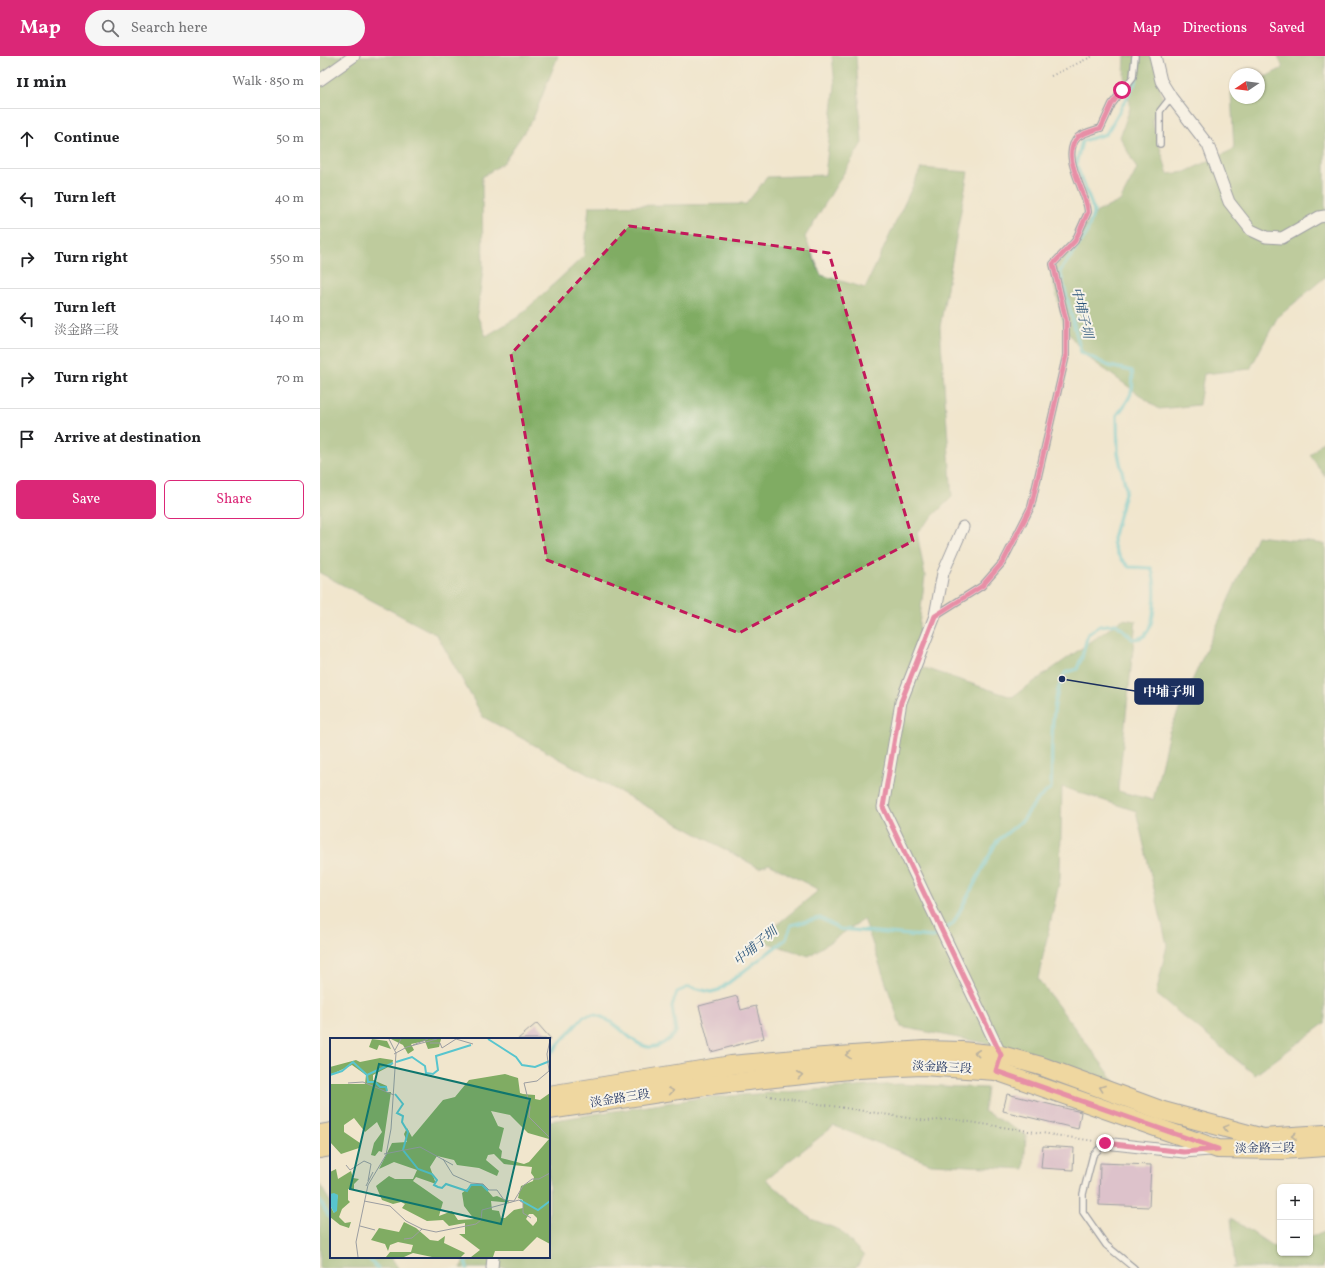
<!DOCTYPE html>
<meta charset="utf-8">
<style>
:root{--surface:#fff;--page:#f6f6f6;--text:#202124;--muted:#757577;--line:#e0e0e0;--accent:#db2777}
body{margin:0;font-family:Vollkorn,"Noto Serif TC",serif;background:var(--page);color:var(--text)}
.controls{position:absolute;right:12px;bottom:12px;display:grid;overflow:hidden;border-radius:6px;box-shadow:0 1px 3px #0004}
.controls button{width:36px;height:36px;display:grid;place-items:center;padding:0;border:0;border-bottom:1px solid var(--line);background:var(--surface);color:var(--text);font:20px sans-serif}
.compass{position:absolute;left:909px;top:12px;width:36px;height:36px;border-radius:50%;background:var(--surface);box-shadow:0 1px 3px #0004;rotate:257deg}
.stop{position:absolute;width:12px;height:12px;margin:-9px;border:3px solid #db2777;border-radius:50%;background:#fff}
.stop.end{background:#db2777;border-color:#fff;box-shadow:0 1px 4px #0008}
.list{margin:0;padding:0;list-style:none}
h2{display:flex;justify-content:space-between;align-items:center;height:52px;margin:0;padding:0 16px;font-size:17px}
h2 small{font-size:13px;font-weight:400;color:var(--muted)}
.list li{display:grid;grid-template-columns:26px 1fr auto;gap:12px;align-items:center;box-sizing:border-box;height:60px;padding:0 16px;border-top:1px solid var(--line)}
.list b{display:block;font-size:15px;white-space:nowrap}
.list p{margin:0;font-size:13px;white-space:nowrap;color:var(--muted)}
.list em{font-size:13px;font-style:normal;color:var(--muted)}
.actions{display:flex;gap:8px;padding:12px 16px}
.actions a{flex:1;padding:9px 0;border:1px solid var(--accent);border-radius:6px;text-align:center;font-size:14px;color:var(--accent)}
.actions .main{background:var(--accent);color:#fff}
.icon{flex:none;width:22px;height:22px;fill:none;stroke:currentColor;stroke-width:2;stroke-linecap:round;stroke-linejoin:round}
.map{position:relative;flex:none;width:1005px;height:1212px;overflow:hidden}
header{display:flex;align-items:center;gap:24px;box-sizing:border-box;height:56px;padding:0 20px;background:var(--accent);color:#fff}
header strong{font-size:19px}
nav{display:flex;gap:22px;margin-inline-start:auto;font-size:14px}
.search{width:280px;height:36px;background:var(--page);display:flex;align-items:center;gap:10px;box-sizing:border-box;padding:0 14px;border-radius:22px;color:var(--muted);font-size:15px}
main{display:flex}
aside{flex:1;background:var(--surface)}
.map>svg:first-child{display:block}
.forest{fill:#80ac63;stroke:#4e6e60}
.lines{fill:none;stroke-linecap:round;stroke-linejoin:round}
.stream{stroke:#58c5ce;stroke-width:3.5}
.building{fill:#c697c7}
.lane-casing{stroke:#3b4a6f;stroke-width:8}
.street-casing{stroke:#3b4a6f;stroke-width:13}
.primary-casing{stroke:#3b4a6f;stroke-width:20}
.path{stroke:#3b4a6f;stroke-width:2;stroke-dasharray:1 3;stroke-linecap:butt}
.lane{stroke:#fff;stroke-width:5.5}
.street{stroke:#fff;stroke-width:11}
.primary{stroke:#edc569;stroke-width:18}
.oneway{stroke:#797263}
.route{stroke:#db2777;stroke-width:5}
.marked{fill:none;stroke:#c2185b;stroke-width:3;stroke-dasharray:8 5;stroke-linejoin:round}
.labels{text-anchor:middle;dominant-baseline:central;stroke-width:4;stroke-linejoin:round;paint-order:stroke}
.street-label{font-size:12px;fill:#1b2f5e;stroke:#f7f3e8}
.water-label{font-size:13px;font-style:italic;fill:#2a547a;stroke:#f7f3e8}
.inset-river{fill:none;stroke:#58c5ce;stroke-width:2}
.inset-road{fill:none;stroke:#9b9da1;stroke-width:1}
.view{fill:#0f766e;fill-opacity:0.15;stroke:#0f766e;stroke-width:2}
.inset-edge{fill:none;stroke:#1b2f5e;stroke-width:2}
.leader{fill:none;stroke:#1b2f5e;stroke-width:1.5}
.callout-dot{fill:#1b2f5e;stroke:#f7f3e8;stroke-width:1.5}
.callout{fill:#1b2f5e;stroke:#1b2f5e;stroke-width:1.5}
.callout-label{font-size:13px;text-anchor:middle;font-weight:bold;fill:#fff}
</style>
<header>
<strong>Map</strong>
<div class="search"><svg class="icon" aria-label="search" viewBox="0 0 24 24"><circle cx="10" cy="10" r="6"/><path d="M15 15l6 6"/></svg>Search here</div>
<nav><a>Map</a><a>Directions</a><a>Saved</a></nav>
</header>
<main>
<aside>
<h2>11 min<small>Walk · 850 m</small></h2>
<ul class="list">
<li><svg class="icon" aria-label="ahead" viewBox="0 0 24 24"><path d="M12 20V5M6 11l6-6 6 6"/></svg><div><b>Continue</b></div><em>50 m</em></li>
<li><svg class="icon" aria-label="left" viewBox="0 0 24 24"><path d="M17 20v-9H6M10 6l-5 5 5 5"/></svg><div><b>Turn left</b></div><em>40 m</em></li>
<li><svg class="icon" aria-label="right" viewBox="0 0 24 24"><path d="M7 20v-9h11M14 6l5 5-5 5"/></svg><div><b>Turn right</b></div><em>550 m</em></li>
<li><svg class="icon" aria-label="left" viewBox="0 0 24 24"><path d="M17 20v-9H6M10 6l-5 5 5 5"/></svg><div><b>Turn left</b><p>淡金路三段</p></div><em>140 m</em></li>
<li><svg class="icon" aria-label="right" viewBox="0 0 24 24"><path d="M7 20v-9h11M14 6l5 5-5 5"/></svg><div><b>Turn right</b></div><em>70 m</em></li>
<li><svg class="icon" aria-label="arrive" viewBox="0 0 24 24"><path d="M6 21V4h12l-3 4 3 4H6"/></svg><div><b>Arrive at destination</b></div></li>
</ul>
<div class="actions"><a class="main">Save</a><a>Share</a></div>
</aside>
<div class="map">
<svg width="1005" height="1212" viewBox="0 0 1005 1212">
<rect width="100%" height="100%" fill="#f7f3e8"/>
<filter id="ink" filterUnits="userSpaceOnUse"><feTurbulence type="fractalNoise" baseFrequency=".025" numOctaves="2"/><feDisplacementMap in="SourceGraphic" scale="8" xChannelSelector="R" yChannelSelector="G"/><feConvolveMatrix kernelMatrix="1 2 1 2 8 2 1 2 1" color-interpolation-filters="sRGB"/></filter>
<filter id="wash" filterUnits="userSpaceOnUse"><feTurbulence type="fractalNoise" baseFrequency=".012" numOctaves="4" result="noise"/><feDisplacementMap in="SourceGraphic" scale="16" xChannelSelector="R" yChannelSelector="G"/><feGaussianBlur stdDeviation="0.9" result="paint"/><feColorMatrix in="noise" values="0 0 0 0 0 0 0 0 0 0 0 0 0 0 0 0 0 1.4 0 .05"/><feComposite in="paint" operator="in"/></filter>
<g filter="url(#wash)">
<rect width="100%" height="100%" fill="#f1e6cd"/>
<g class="forest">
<path d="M 0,0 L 238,0 L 213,63 L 183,107 L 162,121 L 163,214 L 157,259 L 166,280 L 198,261 L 264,200 L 269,150 L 426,148 L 447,121 L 505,119 L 515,29 L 512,0 L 536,0 L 542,87 L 485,181 L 501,219 L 545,232 L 601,112 L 648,116 L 620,271 L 632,441 L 597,476 L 605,520 L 599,569 L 601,611 L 692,641 L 803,563 L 816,565 L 798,735 L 833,744 L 849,676 L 937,480 L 1005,488 L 1005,967 L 935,1019 L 836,938 L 847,889 L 816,755 L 742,731 L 740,823 L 718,923 L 797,1028 L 686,991 L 581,971 L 544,863 L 489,900 L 438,884 L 499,834 L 449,808 L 439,812 L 163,661 L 117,579 L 0,517 Z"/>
<path d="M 805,0 L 834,0 L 842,42 L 832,65 L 848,118 L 865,116 L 914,93 L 911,37 L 915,35 L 915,42 L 939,42 L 939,24 L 963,12 L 958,0 L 1005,0 L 1005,221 L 957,262 L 930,313 L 884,318 L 879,349 L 839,353 L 766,300 L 745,273 L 731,218 L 757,180 L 777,156 L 800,145 L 817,113 L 800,81 L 810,52 L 804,20 Z"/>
<path d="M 1005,383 L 1005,421 L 990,399 Z"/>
<path d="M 579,1028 L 667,1032 L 664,1055 L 706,1079 L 704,1113 L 611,1108 L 514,1070 L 446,1123 L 491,1163 L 520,1174 L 544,1200 L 536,1212 L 140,1212 L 146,1201 L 229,1201 L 229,1065 L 380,1042 Z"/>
<path d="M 0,1129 L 11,1147 L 11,1201 L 71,1201 L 78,1212 L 0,1212 Z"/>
<path d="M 911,1162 L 954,1191 L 960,1189 L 960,1197 L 990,1197 L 990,1181 L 1005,1176 L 1003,1212 L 912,1212 L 915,1210 Z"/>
</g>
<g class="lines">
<g class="stream">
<path d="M 229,999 L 264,960 C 268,960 273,958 276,959 C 308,967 321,1015 356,976 L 352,950 L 357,936 L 369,931 L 391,936 L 399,934 L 466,883 L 471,869 L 500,862 L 520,873 L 613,881 L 633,868 L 677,785 L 703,764 L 716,745 L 731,732 C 733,698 728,647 745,617 L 757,613 L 762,601 L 768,578 L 780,570 L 796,568 L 809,579 L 812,583 C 816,583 821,582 824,580 C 836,569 837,526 831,512 L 809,511 C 801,503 793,495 793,483 L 806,433 L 798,397 L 797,359 C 810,343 815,335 812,315 L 789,310 L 761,296 L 740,215 L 766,179 L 774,155 L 756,108 L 762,85 L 786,78 L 791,70 L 816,25 L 819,0"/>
<path d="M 0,1145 L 11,1164"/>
<path d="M 47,1201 L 58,1212"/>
<path d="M 147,1212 L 145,1206 L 151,1201"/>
</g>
</g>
<g id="blocks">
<g class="building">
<path d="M 417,940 L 421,954 L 436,950 L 444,982 L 391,996 L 379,950 Z"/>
<path d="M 217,967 L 231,983 L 198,983 Z"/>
<path d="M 687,1038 L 761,1056 L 758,1073 L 683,1055 Z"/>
<path d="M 723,1090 L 754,1092 L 753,1114 L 721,1112 Z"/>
<path d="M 780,1107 L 831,1109 L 829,1151 L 779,1149 Z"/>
</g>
</g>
</g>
<g filter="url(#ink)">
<use href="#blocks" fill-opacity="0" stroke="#3b4a6f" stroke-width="1"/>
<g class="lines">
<defs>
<g id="lane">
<path d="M 840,88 L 840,55 L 851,41"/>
<path d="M 616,559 L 662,530 L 683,506 L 711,451 L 746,300 L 746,264 L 733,208 L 755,185 L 768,156 C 767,135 739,100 758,81 C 763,77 775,74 781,72 L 792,48 L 813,21 L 815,0"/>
<path d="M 785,1087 L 773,1099 L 763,1138 L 763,1156 L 786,1189 L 814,1212"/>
</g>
<g id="street">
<path d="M 835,0 L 841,25 L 851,41 L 888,89 L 909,146 L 931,174 L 946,181 L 962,182 L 999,161 L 1005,160"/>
<path d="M 0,24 L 34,0"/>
<path d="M 643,471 L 623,517 L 615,560 L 581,646 L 563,751 L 681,999 L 680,1003"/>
<path d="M 785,1087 L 864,1096 L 890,1094"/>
<path d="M 172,1212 L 173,1201"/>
</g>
<g id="primary">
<path d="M 229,1039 L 411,1009 L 476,1003 L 604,994 L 642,995 L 681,999 L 721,1010 L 843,1055 L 943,1082 L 1005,1078"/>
<path d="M 229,1054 L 391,1029 L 538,1013 L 602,1010 L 676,1015 L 898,1093 L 962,1094 L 1005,1091"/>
<path d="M 0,1078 L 11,1076"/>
<path d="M 0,1093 L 11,1091"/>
</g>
</defs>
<use href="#lane" class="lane-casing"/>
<use href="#street" class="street-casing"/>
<use href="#primary" class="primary-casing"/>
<g class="path">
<path d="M 731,20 L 773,0"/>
<path d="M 443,1039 L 607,1065 L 630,1063 L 774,1085"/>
</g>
<use href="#lane" class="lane"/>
<use href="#street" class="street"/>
<use href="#primary" class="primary"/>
</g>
<defs><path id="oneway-chevron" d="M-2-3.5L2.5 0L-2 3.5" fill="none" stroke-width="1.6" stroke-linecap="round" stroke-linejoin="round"/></defs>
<g class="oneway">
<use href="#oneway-chevron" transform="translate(657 997) rotate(-174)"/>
<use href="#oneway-chevron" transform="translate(528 999) rotate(176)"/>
<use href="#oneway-chevron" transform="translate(480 1019) rotate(-6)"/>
<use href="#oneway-chevron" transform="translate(782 1032) rotate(-160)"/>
<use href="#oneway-chevron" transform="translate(351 1035) rotate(-9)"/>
<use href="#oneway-chevron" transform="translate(906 1072) rotate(-165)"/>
<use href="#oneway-chevron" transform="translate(974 1080) rotate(176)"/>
</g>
</g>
<g class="lines" filter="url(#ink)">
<path class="route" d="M 785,1087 L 864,1096 L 898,1093 L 676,1015 L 681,999 L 563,751 L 581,646 L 615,560 L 662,530 L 683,506 L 711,451 L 746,300 L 746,264 L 733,208 L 755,185 L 768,156 C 767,135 739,101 758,81 C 763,77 775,74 781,72 L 792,48 L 802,34"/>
</g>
<path d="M0 0H1005V1212H0ZM 309,170 L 509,197 L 593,485 L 419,577 L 227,504 L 191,298 Z" fill="#f1e6cd" fill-opacity=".55" fill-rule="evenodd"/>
<path class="marked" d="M 309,170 L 509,197 L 593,485 L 419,577 L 227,504 L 191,298 Z"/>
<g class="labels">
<g class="street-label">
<text transform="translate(622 1012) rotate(3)">淡金路三段</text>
<text transform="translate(300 1043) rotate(-9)">淡金路三段</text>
<text transform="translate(945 1093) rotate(-1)">淡金路三段</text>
</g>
<g class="water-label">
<text transform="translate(761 257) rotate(76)">中埔子圳</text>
<text transform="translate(436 891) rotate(-40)">中埔子圳</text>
</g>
</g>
<g transform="translate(10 982)">
<rect width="220" height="220" fill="#f1e6cd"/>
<path d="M 42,1 L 57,3 L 61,11 L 49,7 L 47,12 L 39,9 ZM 61,1 L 111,1 L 109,9 L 98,11 L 95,3 L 81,6 L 84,12 L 78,16 L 73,7 ZM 50,20 L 63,22 L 62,27 L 43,37 L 43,42 L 57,48 L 56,54 L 61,54 L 52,114 L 49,113 L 45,118 L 41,117 L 44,105 L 52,94 L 47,84 L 35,94 L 24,80 L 14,87 L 14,94 L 30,105 L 29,110 L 11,116 L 0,104 L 0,46 L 35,46 L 36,37 L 22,27 L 0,37 L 0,29 L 26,22 L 30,24 ZM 175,36 L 188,40 L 190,55 L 193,56 L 205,57 L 205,61 L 210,62 L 220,55 L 220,206 L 207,199 L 193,213 L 165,213 L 163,219 L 141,219 L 150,212 L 129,196 L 135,196 L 135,185 L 119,188 L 113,182 L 97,183 L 72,170 L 75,166 L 71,164 L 63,166 L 52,162 L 46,148 L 59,138 L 65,141 L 83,141 L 87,132 L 64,124 L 49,131 L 62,105 L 77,104 L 74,96 L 77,90 L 82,99 L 113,62 L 125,59 L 139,42 ZM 161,73 L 180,77 L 198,95 L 219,101 L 199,124 L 194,126 L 171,120 L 172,113 L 169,110 L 174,90 L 168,88 ZM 164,116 L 174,126 L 202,129 L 201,135 L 204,139 L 203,143 L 191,148 L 188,160 L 193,162 L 193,170 L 184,172 L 175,180 L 171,180 L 169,173 L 162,172 L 161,163 L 182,165 L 167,158 L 163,159 L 152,146 L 141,148 L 132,155 L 134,168 L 144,181 L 128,182 L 122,173 L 109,178 L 113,164 L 83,143 L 86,139 L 106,146 L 100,129 L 107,118 L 124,122 L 127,127 L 149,130 L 167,138 L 169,133 L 156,122 L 158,117 ZM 199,176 L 203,176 L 207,180 L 207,183 L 203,188 L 196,181 ZM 6,131 L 8,141 L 21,133 L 23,140 L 29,141 L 24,146 L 24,152 L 18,151 L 18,162 L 20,164 L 12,171 L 9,179 L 15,185 L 21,184 L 19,190 L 10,187 L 0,179 L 0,167 L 4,175 L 8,157 L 0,156 L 0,134 ZM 74,184 L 86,190 L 100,202 L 108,203 L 115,198 L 114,205 L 135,215 L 131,219 L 102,219 L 83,215 L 74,219 L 56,219 L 60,214 L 81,214 L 83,207 L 68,204 L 60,207 L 58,213 L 55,206 L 41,202 L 49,190 L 69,194 Z" fill="#80ac63" fill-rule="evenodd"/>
<path d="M 4,155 L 8,157 L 7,173 L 4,175 L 0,167 L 0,156 Z" fill="#58c5ce"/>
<path class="inset-river" d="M 158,1 L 186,19 L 192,27 L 205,29 L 220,23M 66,24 L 82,19 L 95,28 L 96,35 L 103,36 L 108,32 L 106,18 L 141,7M 0,37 L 12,33 L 23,24 L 37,37 L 63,25M 37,37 L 38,44 L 45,44 L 50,49 L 56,49 L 57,53M 65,56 L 73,66 L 67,75 L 73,78 L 72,84 L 78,94 L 73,112 L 88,131 L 102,136 L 107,142 L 104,147 L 108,149 L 112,150 L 116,146 L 137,153 L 141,147 L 152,147 L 158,153M 190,162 L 208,172 L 220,163"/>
<path class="inset-road" d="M 126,1 L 143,6M 220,2 L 217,16 L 219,33 L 207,43 L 194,45 L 200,69 L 199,79 L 220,100M 100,5 L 110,5 L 112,10 L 126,1M 83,7 L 98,1M 65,12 L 71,1M 64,16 L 77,9 L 107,1M 18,45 L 33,44 L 64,57M 54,116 L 90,109 L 123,127M 113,121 L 123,137 L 141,145 L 153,146 L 159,152 L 167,152 L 174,162 L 184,163M 16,127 L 20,132 L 34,123 L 41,126 L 38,143M 36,148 L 43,134M 34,163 L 60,168 L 76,183 L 92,191 L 106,194 L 146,186 L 151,182 L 152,172 L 189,162 L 193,165 L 193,175 L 201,180M 184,163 L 193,148 L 202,141 L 209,141 L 220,135M 30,188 L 45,192M 74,201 L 82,200 L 92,191M 28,219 L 26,204 L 38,147 L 56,117 L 61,91 L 66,15 L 59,1"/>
<path class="view" d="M 49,26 L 200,61 L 171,186 L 20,151 Z"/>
<rect width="220" height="220" class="inset-edge"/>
</g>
<path class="leader" d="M742 623L815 635"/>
<circle class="callout-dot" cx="742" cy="623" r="4"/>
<rect class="callout" x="815" y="623" width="68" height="25" rx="4"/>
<g class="callout-label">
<text x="849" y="640">中埔子圳</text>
</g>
</svg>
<div class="controls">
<button>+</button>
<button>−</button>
</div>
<svg class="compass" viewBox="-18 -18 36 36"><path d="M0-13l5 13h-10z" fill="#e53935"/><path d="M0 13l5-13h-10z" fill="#757577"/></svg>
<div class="stop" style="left:802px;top:34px"></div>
<div class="stop end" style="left:785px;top:1087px"></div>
</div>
</main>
